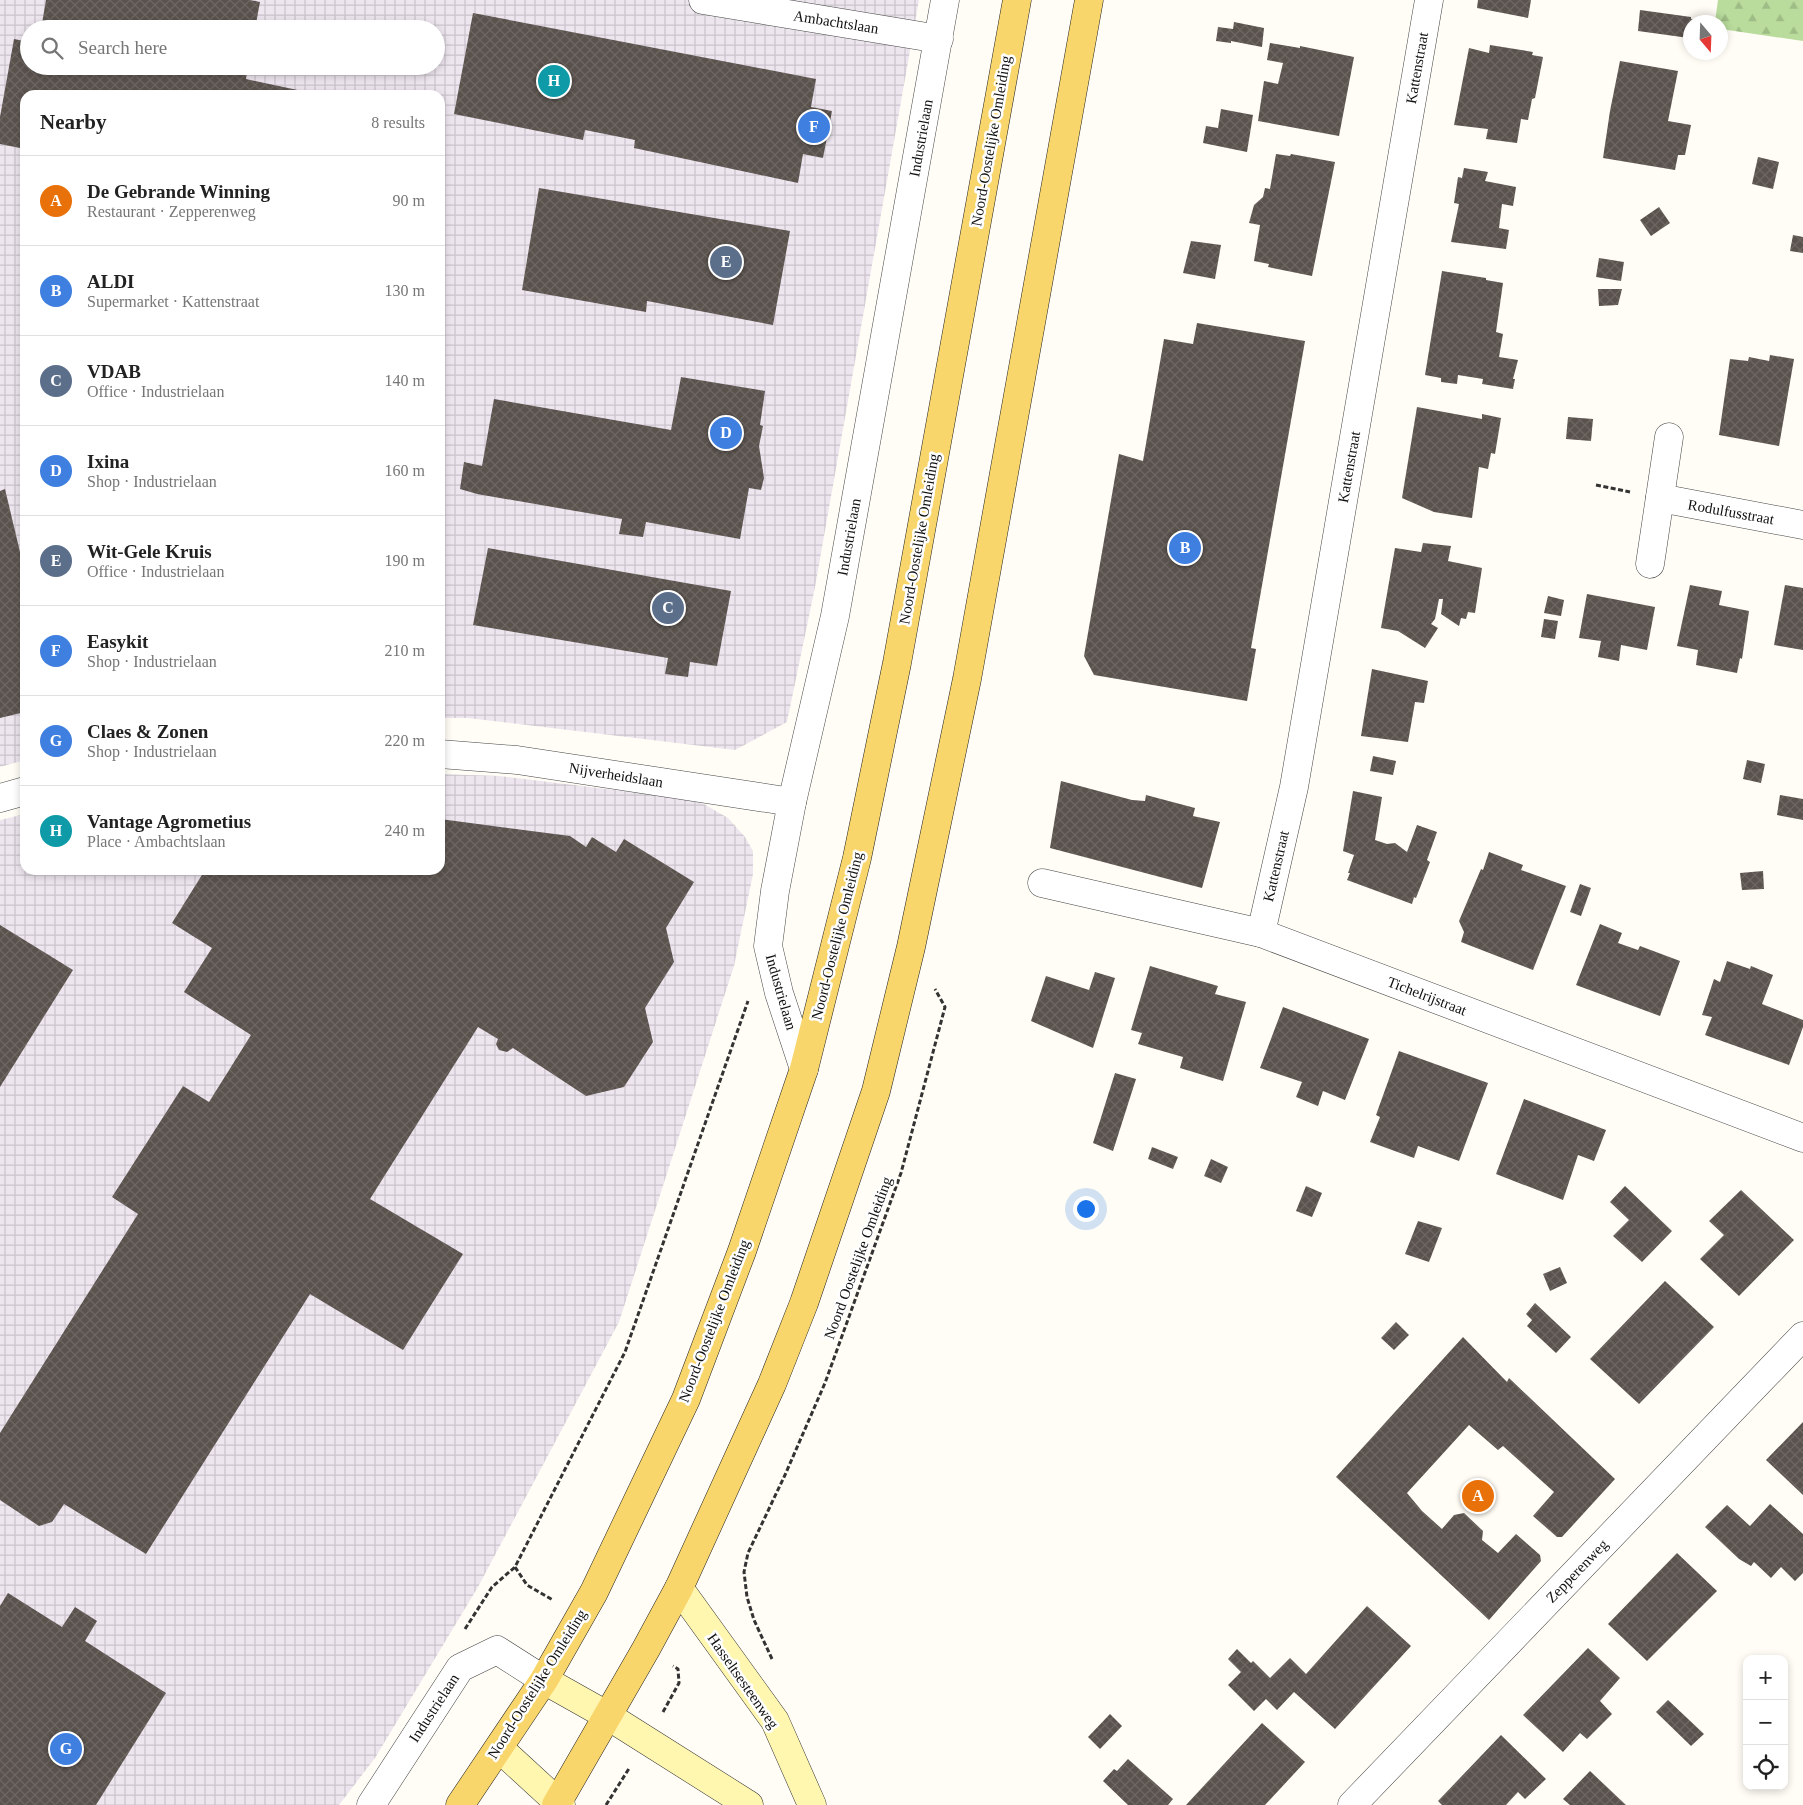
<!DOCTYPE html>
<meta charset="utf-8">
<style>
:root{--surface:#fff;--page:#f6f6f6;--text:#222;--muted:#767676;--line:#e0e0e0;--accent:#db2777}
body{margin:0;font-family:"Times New Roman",serif;background:var(--page);color:var(--text)}
.controls{position:absolute;right:15px;bottom:15px;display:grid;overflow:hidden;border-radius:10px;box-shadow:0 2px 8px #0003}
.controls button{width:45px;height:45px;display:grid;place-items:center;padding:0;border:0;border-bottom:1px solid var(--line);background:var(--surface);color:var(--text);font:25px sans-serif}
.compass{position:absolute;left:1683px;top:15px;width:45px;height:45px;border-radius:50%;background:var(--surface);box-shadow:0 2px 8px #0003;rotate:161deg}
.you{position:absolute;left:1085px;top:1208px;width:18px;height:18px;margin:-12px;border:4px solid #fff;border-radius:50%;background:#1a73e8;box-shadow:0 0 0 8px #1a73e833}
.badge{display:grid;place-items:center;width:32px;height:32px;border-radius:50%;background:var(--accent);color:#fff;font-size:16px;font-weight:700}
.pin{position:absolute;translate:-50% -50%;border:2px solid #fff;box-shadow:0 1px 5px #0006}
.list{margin:0;padding:0;list-style:none}
h2{display:flex;justify-content:space-between;align-items:center;height:65px;margin:0;padding:0 20px;font-size:21px}
h2 small{font-size:16px;font-weight:400;color:var(--muted)}
.list li{display:grid;grid-template-columns:32px 1fr auto;gap:15px;align-items:center;box-sizing:border-box;height:90px;padding:0 20px;border-top:1px solid var(--line)}
.list b{display:block;font-size:19px;white-space:nowrap}
.list p{margin:0;font-size:16px;white-space:nowrap;color:var(--muted)}
.list em{font-size:16px;font-style:normal;color:var(--muted)}
.icon{flex:none;width:28px;height:28px;fill:none;stroke:currentColor;stroke-width:2;stroke-linecap:round;stroke-linejoin:round}
.map{position:relative;flex:none;width:1803px;height:1805px;overflow:hidden}
.search{position:absolute;background:var(--surface);box-shadow:0 2px 8px #0003;left:20px;top:20px;width:425px;height:55px;display:flex;align-items:center;gap:12px;box-sizing:border-box;padding:0 18px;border-radius:28px;color:var(--muted);font-size:19px}
.panel{position:absolute;background:var(--surface);box-shadow:0 2px 8px #0003;left:20px;top:90px;width:425px;height:785px;border-radius:15px}
.map>svg:first-child{display:block}
.industrial{fill:url(#industrial-grid);fill-rule:evenodd}
.forest{fill:url(#forest-firs)}
.building{fill:url(#building-cross-hatch)}
.lines{fill:none;stroke-linecap:round;stroke-linejoin:round}
.minor-casing{stroke:#444;stroke-width:29}
.secondary-casing{stroke:#333;stroke-width:29}
.primary-casing{stroke:#222;stroke-width:29}
.path{stroke:#333;stroke-width:3;stroke-dasharray:5 2.5;stroke-linecap:butt}
.minor{stroke:#fff;stroke-width:28}
.secondary{stroke:#fff6b0;stroke-width:28}
.primary{stroke:#f9d66b;stroke-width:28}
.labels{text-anchor:middle;dominant-baseline:central;stroke-width:5;stroke-linejoin:round;paint-order:stroke}
.street-label{font-size:15px;fill:#111;stroke:#fff}
</style>
<div class="map">
<svg width="1803" height="1805" viewBox="0 0 1803 1805">
<defs>
<pattern id="industrial-grid" width="8" height="8" patternUnits="userSpaceOnUse" patternTransform="scale(1.25)"><rect width="8" height="8" fill="#eee6ef"/><path d="M0 4h8M4 0v8" fill="none" stroke="#cbc4cc"/></pattern>
<pattern id="forest-firs" width="22" height="20" patternUnits="userSpaceOnUse" patternTransform="scale(1.25)"><rect width="22" height="20" fill="#b9dc9c"/><path d="M5 1l3.5 6h-7zM16 11l3.5 6h-7z" fill="#9ebc85"/></pattern>
<pattern id="building-cross-hatch" width="8" height="8" patternUnits="userSpaceOnUse" patternTransform="scale(1.25)"><rect width="8" height="8" fill="#5a524d"/><path d="M0 0l8 8M0 8l8-8" fill="none" stroke="#6d6662"/></pattern>
</defs>
<rect width="100%" height="100%" fill="#fffdf5"/>
<g class="industrial">
<path d="M 0,0 L 919,0 L 815,587 L 787,722 L 735,750 L 468,718 L 440,718 L 440,95 L 25,95 L 25,760 L 0,767 ZM 29,29 L 436,29 L 436,66 L 29,66 Z"/>
<path d="M 440,774 L 499,776 L 664,796 L 702,803 L 728,818 L 745,837 L 753,851 L 753,874 L 734,966 L 619,1322 L 478,1587 L 375,1758 L 339,1805 L 0,1805 L 0,820 L 25,814 L 25,870 L 440,870 Z"/>
</g>
<path class="forest" d="M 1718,0 L 1803,0 L 1803,41 L 1721,29 L 1720,22 L 1715,22 Z"/>
<g class="building">
<path d="M 46,0 L 250,0 L 260,2 L 255,29 L 41,29 Z"/>
<path d="M 1478,0 L 1531,0 L 1528,18 L 1477,8 Z"/>
<path d="M 1640,10 L 1691,17 L 1691,19 L 1706,22 L 1690,22 L 1690,34 L 1689,34 L 1689,38 L 1638,31 Z"/>
<path d="M 473,13 L 816,79 L 811,107 L 832,111 L 823,158 L 803,154 L 798,183 L 634,148 L 635,140 L 585,130 L 583,140 L 454,114 Z"/>
<path d="M 1234,22 L 1264,28 L 1262,47 L 1231,41 L 1231,43 L 1216,41 L 1218,27 L 1233,29 Z"/>
<path d="M 14,39 L 29,42 L 29,66 L 248,66 L 246,79 L 321,95 L 25,95 L 25,149 L 0,144 L 0,117 Z"/>
<path d="M 1270,43 L 1300,48 L 1300,46 L 1354,57 L 1339,136 L 1258,121 L 1264,81 L 1278,84 L 1283,63 L 1267,60 Z"/>
<path d="M 1490,45 L 1533,52 L 1532,55 L 1543,57 L 1535,98 L 1532,99 L 1528,120 L 1521,119 L 1517,143 L 1486,139 L 1488,129 L 1454,125 L 1469,48 L 1489,53 Z"/>
<path d="M 1620,61 L 1678,71 L 1668,121 L 1691,125 L 1685,155 L 1678,155 L 1675,170 L 1603,158 L 1610,111 Z"/>
<path d="M 1221,109 L 1253,115 L 1247,152 L 1203,143 L 1206,126 L 1218,128 Z"/>
<path d="M 1276,154 L 1290,156 L 1291,154 L 1335,162 L 1312,276 L 1268,267 L 1269,264 L 1254,261 L 1260,225 L 1249,223 L 1254,205 L 1263,197 L 1265,188 L 1270,189 Z"/>
<path d="M 1758,157 L 1779,162 L 1773,189 L 1752,184 Z"/>
<path d="M 1464,168 L 1488,172 L 1485,181 L 1516,187 L 1513,206 L 1502,204 L 1499,228 L 1509,230 L 1506,249 L 1451,242 L 1459,204 L 1454,203 L 1458,177 L 1462,178 Z"/>
<path d="M 539,188 L 790,231 L 773,325 L 647,301 L 646,312 L 522,290 Z"/>
<path d="M 1659,207 L 1670,223 L 1651,236 L 1640,220 Z"/>
<path d="M 1793,235 L 1803,237 L 1803,253 L 1790,251 Z"/>
<path d="M 1191,241 L 1221,245 L 1215,279 L 1183,273 Z"/>
<path d="M 1599,258 L 1624,262 L 1621,281 L 1596,277 Z"/>
<path d="M 1442,271 L 1486,278 L 1486,280 L 1503,283 L 1496,332 L 1503,334 L 1499,357 L 1518,360 L 1513,379 L 1515,379 L 1513,389 L 1482,384 L 1483,379 L 1458,375 L 1457,384 L 1441,382 L 1441,378 L 1425,375 Z"/>
<path d="M 1598,289 L 1622,289 L 1618,305 L 1599,306 Z"/>
<path d="M 1197,323 L 1305,341 L 1251,648 L 1256,649 L 1247,701 L 1094,675 L 1084,656 L 1119,454 L 1143,461 L 1164,339 L 1193,344 Z"/>
<path d="M 1770,355 L 1794,359 L 1779,446 L 1719,435 L 1730,359 L 1748,361 L 1749,357 L 1769,361 Z"/>
<path d="M 681,377 L 765,391 L 760,425 L 763,426 L 759,446 L 764,478 L 761,490 L 749,488 L 740,539 L 646,522 L 643,537 L 619,534 L 622,519 L 477,494 L 460,489 L 464,462 L 482,466 L 494,399 L 671,430 Z"/>
<path d="M 1417,407 L 1482,419 L 1482,414 L 1501,418 L 1495,454 L 1491,453 L 1488,469 L 1479,467 L 1472,518 L 1434,512 L 1402,498 Z"/>
<path d="M 1568,417 L 1593,419 L 1591,441 L 1566,439 Z"/>
<path d="M 5,489 L 25,573 L 25,712 L 0,718 L 0,491 Z"/>
<path d="M 1423,543 L 1451,546 L 1448,561 L 1482,568 L 1475,613 L 1468,612 L 1466,619 L 1461,618 L 1459,626 L 1441,614 L 1443,599 L 1439,599 L 1435,619 L 1431,624 L 1438,628 L 1425,648 L 1398,631 L 1381,628 L 1395,548 L 1421,552 Z"/>
<path d="M 488,548 L 731,591 L 717,666 L 690,662 L 688,677 L 665,674 L 668,658 L 473,625 Z"/>
<path d="M 1690,585 L 1722,591 L 1719,605 L 1749,611 L 1742,659 L 1740,658 L 1737,673 L 1696,665 L 1698,650 L 1677,646 Z"/>
<path d="M 1785,585 L 1803,588 L 1803,650 L 1774,645 Z"/>
<path d="M 1587,594 L 1655,607 L 1647,650 L 1621,645 L 1619,661 L 1598,657 L 1601,641 L 1579,638 Z"/>
<path d="M 1548,596 L 1564,600 L 1561,616 L 1544,613 Z"/>
<path d="M 1544,619 L 1558,621 L 1555,639 L 1541,637 Z"/>
<path d="M 1372,669 L 1428,681 L 1424,703 L 1415,702 L 1408,742 L 1361,736 Z"/>
<path d="M 1373,756 L 1396,761 L 1393,775 L 1370,771 Z"/>
<path d="M 1747,760 L 1765,764 L 1761,783 L 1743,779 Z"/>
<path d="M 1061,781 L 1132,800 L 1145,801 L 1146,795 L 1195,808 L 1193,816 L 1220,822 L 1202,888 L 1050,848 Z"/>
<path d="M 1353,791 L 1382,797 L 1375,840 L 1387,844 L 1395,843 L 1407,852 L 1417,825 L 1437,832 L 1427,860 L 1430,862 L 1416,898 L 1414,897 L 1412,904 L 1347,880 L 1350,873 L 1348,873 L 1354,855 L 1343,851 Z"/>
<path d="M 1780,795 L 1803,799 L 1803,820 L 1777,815 Z"/>
<path d="M 440,819 L 570,836 L 586,847 L 592,837 L 616,852 L 624,839 L 694,882 L 666,928 L 674,962 L 645,1008 L 653,1042 L 624,1087 L 586,1096 L 513,1048 L 507,1052 L 499,1050 L 496,1044 L 498,1039 L 478,1027 L 370,1199 L 463,1254 L 403,1350 L 310,1294 L 146,1554 L 64,1504 L 52,1522 L 39,1526 L 0,1500 L 0,1433 L 138,1214 L 112,1197 L 183,1086 L 209,1102 L 251,1035 L 184,992 L 212,948 L 172,923 L 205,870 L 440,870 Z"/>
<path d="M 1489,852 L 1523,865 L 1521,870 L 1566,886 L 1533,970 L 1461,942 L 1464,932 L 1459,921 L 1481,869 L 1483,870 Z"/>
<path d="M 1763,871 L 1764,889 L 1742,890 L 1740,873 Z"/>
<path d="M 1580,884 L 1591,888 L 1581,916 L 1570,912 Z"/>
<path d="M 1600,924 L 1622,933 L 1618,943 L 1638,950 L 1640,946 L 1680,961 L 1660,1016 L 1576,985 Z"/>
<path d="M 0,925 L 73,970 L 0,1087 Z"/>
<path d="M 1727,961 L 1750,969 L 1751,966 L 1773,975 L 1762,1004 L 1803,1020 L 1803,1027 L 1789,1065 L 1705,1035 L 1712,1017 L 1702,1015 L 1714,979 L 1720,982 Z"/>
<path d="M 1150,966 L 1218,986 L 1215,994 L 1246,1002 L 1223,1081 L 1180,1068 L 1183,1057 L 1138,1044 L 1142,1033 L 1131,1030 Z"/>
<path d="M 1095,972 L 1115,978 L 1093,1048 L 1031,1021 L 1046,976 L 1089,990 Z"/>
<path d="M 1283,1007 L 1369,1039 L 1345,1100 L 1323,1091 L 1318,1106 L 1296,1097 L 1302,1082 L 1260,1068 Z"/>
<path d="M 1399,1051 L 1488,1083 L 1459,1161 L 1418,1146 L 1414,1158 L 1370,1142 L 1380,1117 L 1376,1115 Z"/>
<path d="M 1115,1073 L 1136,1079 L 1113,1151 L 1093,1143 Z"/>
<path d="M 1524,1099 L 1606,1130 L 1594,1161 L 1578,1155 L 1563,1200 L 1496,1174 Z"/>
<path d="M 1152,1147 L 1178,1157 L 1173,1169 L 1148,1159 Z"/>
<path d="M 1211,1159 L 1228,1167 L 1221,1183 L 1204,1176 Z"/>
<path d="M 1306,1186 L 1322,1193 L 1312,1217 L 1296,1211 Z"/>
<path d="M 1625,1186 L 1672,1231 L 1642,1262 L 1613,1236 L 1629,1220 L 1610,1202 Z"/>
<path d="M 1741,1190 L 1794,1240 L 1739,1296 L 1700,1259 L 1724,1235 L 1709,1221 Z"/>
<path d="M 1418,1221 L 1442,1228 L 1429,1262 L 1405,1254 Z"/>
<path d="M 1560,1267 L 1567,1283 L 1550,1291 L 1543,1274 Z"/>
<path d="M 1665,1281 L 1714,1327 L 1639,1404 L 1590,1359 Z"/>
<path d="M 1535,1303 L 1571,1337 L 1556,1353 L 1527,1326 L 1532,1320 L 1526,1314 Z"/>
<path d="M 1396,1322 L 1409,1335 L 1394,1350 L 1381,1338 Z"/>
<path d="M 1463,1337 L 1507,1382 L 1509,1378 L 1615,1479 L 1562,1537 L 1557,1537 L 1533,1516 L 1554,1492 L 1503,1446 L 1498,1450 L 1469,1425 L 1407,1493 L 1422,1511 L 1442,1529 L 1454,1515 L 1464,1513 L 1483,1531 L 1482,1540 L 1498,1553 L 1516,1534 L 1540,1555 L 1541,1561 L 1489,1620 L 1336,1477 Z"/>
<path d="M 1803,1422 L 1803,1495 L 1766,1460 Z"/>
<path d="M 1770,1504 L 1803,1534 L 1803,1573 L 1795,1581 L 1781,1567 L 1771,1578 L 1754,1562 L 1751,1566 L 1739,1559 L 1705,1527 L 1727,1505 L 1750,1526 Z"/>
<path d="M 1677,1553 L 1717,1591 L 1647,1661 L 1608,1624 Z"/>
<path d="M 8,1593 L 62,1627 L 75,1607 L 97,1621 L 85,1641 L 166,1693 L 96,1805 L 0,1805 L 0,1606 Z"/>
<path d="M 1367,1606 L 1411,1646 L 1335,1729 L 1294,1692 L 1277,1710 L 1266,1699 L 1254,1711 L 1228,1685 L 1241,1672 L 1228,1659 L 1237,1649 L 1251,1663 L 1253,1661 L 1270,1678 L 1290,1658 L 1306,1674 Z"/>
<path d="M 1588,1648 L 1620,1678 L 1600,1701 L 1612,1714 L 1587,1739 L 1580,1733 L 1563,1752 L 1523,1715 Z"/>
<path d="M 1668,1700 L 1704,1734 L 1691,1746 L 1656,1712 Z"/>
<path d="M 1110,1714 L 1122,1726 L 1100,1749 L 1088,1737 Z"/>
<path d="M 1262,1723 L 1305,1762 L 1265,1805 L 1186,1805 Z"/>
<path d="M 1501,1735 L 1546,1779 L 1525,1799 L 1518,1792 L 1506,1805 L 1442,1805 L 1438,1801 Z"/>
<path d="M 1128,1759 L 1173,1799 L 1168,1805 L 1128,1805 L 1103,1781 L 1114,1769 L 1117,1771 Z"/>
<path d="M 1590,1771 L 1626,1805 L 1570,1805 L 1563,1799 Z"/>
</g>
<g class="lines">
<defs>
<g id="minor">
<path d="M 703,0 L 939,39"/>
<path d="M 1660,498 L 1803,525"/>
<path d="M 1650,564 L 1669,437"/>
<path d="M 440,754 L 517,760 L 792,802"/>
<path d="M 0,798 L 25,791"/>
<path d="M 1042,883 L 1261,933 L 1803,1138"/>
<path d="M 1261,933 L 1294,787 L 1429,0"/>
<path d="M 804,1069 L 779,993 L 768,946 L 775,891 L 792,802 L 835,616 L 945,0"/>
<path d="M 371,1805 L 460,1668 L 497,1650 L 544,1680"/>
<path d="M 1352,1805 L 1803,1336"/>
</g>
<g id="secondary">
<path d="M 679,1588 L 775,1721 L 812,1805"/>
<path d="M 544,1680 L 608,1716 L 749,1805"/>
<path d="M 499,1748 L 561,1805"/>
</g>
<g id="primary">
<path d="M 460,1805 L 544,1680 L 594,1592 L 686,1399 L 742,1251 L 804,1069 L 857,858 L 897,663 L 1017,0"/>
<path d="M 556,1805 L 646,1649 L 679,1588 L 772,1384 L 804,1303 L 876,1091 L 911,947 L 967,679 L 1089,0"/>
</g>
</defs>
<use href="#minor" class="minor-casing"/>
<use href="#secondary" class="secondary-casing"/>
<use href="#primary" class="primary-casing"/>
<g class="path">
<path d="M 1596,485 L 1630,492"/>
<path d="M 515,1567 L 527,1585 L 553,1600"/>
<path d="M 465,1629 L 492,1587 L 515,1567 L 625,1352 L 748,1001"/>
<path d="M 772,1659 L 754,1620 L 747,1597 L 744,1572 L 748,1553 L 785,1475 L 825,1383 L 901,1173 L 945,1007 L 935,989"/>
<path d="M 663,1712 L 679,1683 L 678,1669 L 673,1666"/>
<path d="M 606,1805 L 630,1767"/>
</g>
<use href="#minor" class="minor"/>
<use href="#secondary" class="secondary"/>
<use href="#primary" class="primary"/>
</g>
<g class="labels">
<g class="street-label">
<text transform="translate(836 22) rotate(9)">Ambachtslaan</text>
<text transform="translate(1417 68) rotate(-80)">Kattenstraat</text>
<text transform="translate(921 138) rotate(-80)">Industrielaan</text>
<text transform="translate(991 141) rotate(-80)">Noord-Oostelijke Omleiding</text>
<text transform="translate(1349 467) rotate(-80)">Kattenstraat</text>
<text transform="translate(1731 512) rotate(10)">Rodulfusstraat</text>
<text transform="translate(849 537) rotate(-80)">Industrielaan</text>
<text transform="translate(919 539) rotate(-80)">Noord-Oostelijke Omleiding</text>
<text transform="translate(616 775) rotate(9)">Nijverheidslaan</text>
<text transform="translate(1276 866) rotate(-77)">Kattenstraat</text>
<text transform="translate(837 936) rotate(-76)">Noord-Oostelijke Omleiding</text>
<text transform="translate(781 992) rotate(74)">Industrielaan</text>
<text transform="translate(1427 996) rotate(21)">Tichelrijstraat</text>
<text transform="translate(858 1258) rotate(-70)">Noord Oostelijke Omleiding</text>
<text transform="translate(714 1321) rotate(-69)">Noord-Oostelijke Omleiding</text>
<text transform="translate(1577 1571) rotate(-46)">Zepperenweg</text>
<text transform="translate(743 1681) rotate(55)">Hasseltsesteenweg</text>
<text transform="translate(537 1684) rotate(-58)">Noord-Oostelijke Omleiding</text>
<text transform="translate(434 1708) rotate(-57)">Industrielaan</text>
</g>
</g>
</svg>
<div class="controls">
<button>+</button>
<button>−</button>
<button><svg class="icon" aria-label="locate" viewBox="0 0 24 24"><circle cx="12" cy="12" r="6"/><path d="M12 2v4M12 18v4M2 12h4M18 12h4"/></svg></button>
</div>
<svg class="compass" viewBox="-18 -18 36 36"><path d="M0-13l5 13h-10z" fill="#e53935"/><path d="M0 13l5-13h-10z" fill="#767676"/></svg>
<div class="you"></div>
<div class="pin badge" style="left:1478px;top:1496px;background:#e8710a">A</div>
<div class="pin badge" style="left:1185px;top:548px;background:#3f7fe0">B</div>
<div class="pin badge" style="left:668px;top:608px;background:#5c6f8a">C</div>
<div class="pin badge" style="left:726px;top:433px;background:#3f7fe0">D</div>
<div class="pin badge" style="left:726px;top:262px;background:#5c6f8a">E</div>
<div class="pin badge" style="left:814px;top:127px;background:#3f7fe0">F</div>
<div class="pin badge" style="left:66px;top:1749px;background:#3f7fe0">G</div>
<div class="pin badge" style="left:554px;top:81px;background:#0f9aa8">H</div>
<div class="search"><svg class="icon" aria-label="search" viewBox="0 0 24 24"><circle cx="10" cy="10" r="6"/><path d="M15 15l6 6"/></svg>Search here</div>
<section class="panel">
<h2>Nearby<small>8 results</small></h2>
<ul class="list">
<li><span class="badge" style="background:#e8710a">A</span><div><b>De Gebrande Winning</b><p>Restaurant · Zepperenweg</p></div><em>90 m</em></li>
<li><span class="badge" style="background:#3f7fe0">B</span><div><b>ALDI</b><p>Supermarket · Kattenstraat</p></div><em>130 m</em></li>
<li><span class="badge" style="background:#5c6f8a">C</span><div><b>VDAB</b><p>Office · Industrielaan</p></div><em>140 m</em></li>
<li><span class="badge" style="background:#3f7fe0">D</span><div><b>Ixina</b><p>Shop · Industrielaan</p></div><em>160 m</em></li>
<li><span class="badge" style="background:#5c6f8a">E</span><div><b>Wit-Gele Kruis</b><p>Office · Industrielaan</p></div><em>190 m</em></li>
<li><span class="badge" style="background:#3f7fe0">F</span><div><b>Easykit</b><p>Shop · Industrielaan</p></div><em>210 m</em></li>
<li><span class="badge" style="background:#3f7fe0">G</span><div><b>Claes &amp; Zonen</b><p>Shop · Industrielaan</p></div><em>220 m</em></li>
<li><span class="badge" style="background:#0f9aa8">H</span><div><b>Vantage Agrometius</b><p>Place · Ambachtslaan</p></div><em>240 m</em></li>
</ul>
</section>
</div>
